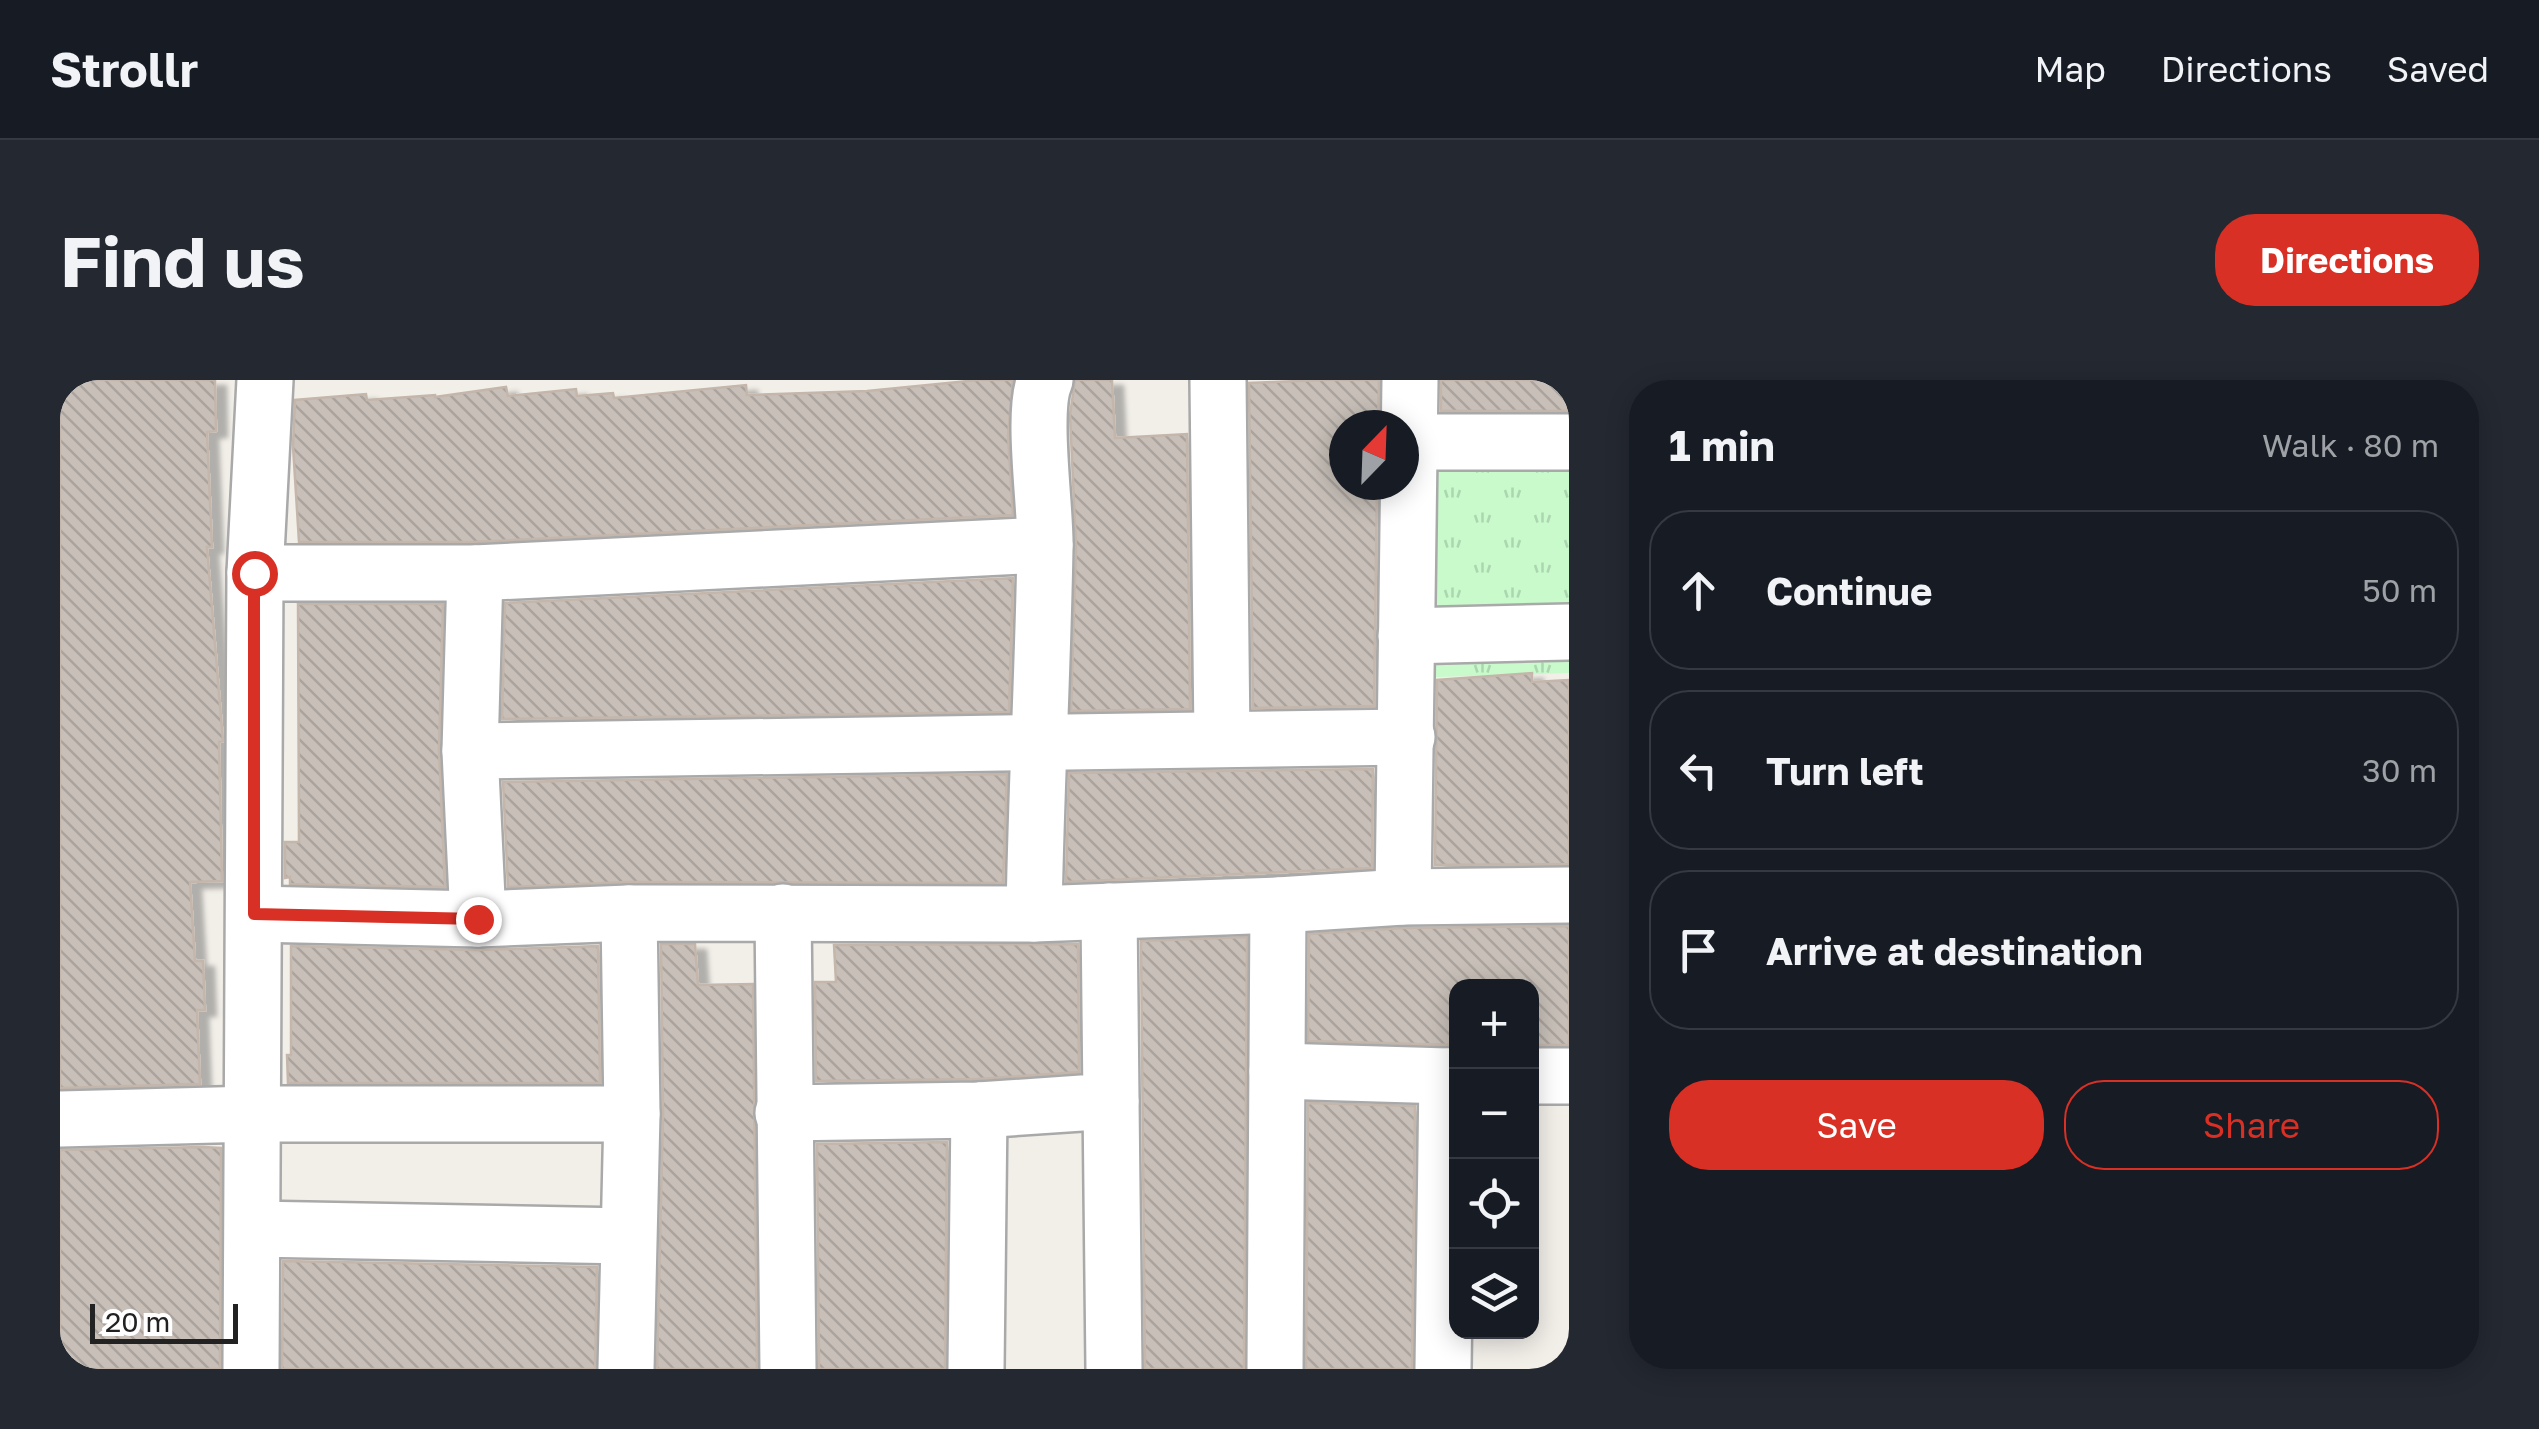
<!DOCTYPE html>
<meta charset="utf-8">
<style>
:root{--surface:#171b24;--page:#242831;--text:#f1f3f6;--muted:#9ea1a6;--line:#363941;--accent:#d93025}
body{margin:0;font-family:"Golos Text",sans-serif;background:var(--page);color:var(--text)}
.controls{position:absolute;right:30px;bottom:30px;display:grid;overflow:hidden;border-radius:20px;box-shadow:0 5px 25px #0003}
.controls button{width:90px;height:90px;display:grid;place-items:center;padding:0;border:0;border-bottom:2px solid var(--line);background:var(--surface);color:var(--text);font:50px sans-serif}
.compass{position:absolute;left:1269px;top:30px;width:90px;height:90px;border-radius:50%;background:var(--surface);box-shadow:0 5px 25px #0003;rotate:23deg}
.scale{position:absolute;left:30px;bottom:25px;width:148px;box-sizing:border-box;padding-left:10px;border:5px solid #222;border-top:0;font-size:28px;line-height:35px;white-space:nowrap;color:#222;-webkit-text-stroke:8px #fff;paint-order:stroke}
.stop{position:absolute;width:30px;height:30px;margin:-22px;border:8px solid #d93025;border-radius:50%;background:#fff}
.stop.end{background:#d93025;border-color:#fff;box-shadow:0 2px 10px #0008}
.list{margin:0;padding:0;list-style:none}
h2{display:flex;justify-content:space-between;align-items:center;height:130px;margin:0;padding:0 40px;font-size:42px}
h2 small{font-size:32px;font-weight:400;color:var(--muted)}
.list li{display:grid;grid-template-columns:65px 1fr auto;gap:30px;align-items:center;box-sizing:border-box;height:160px;margin:0 20px 20px;padding:0 20px;border:2px solid var(--line);border-radius:40px}
.list b{display:block;font-size:38px;white-space:nowrap}
.list em{font-size:32px;font-style:normal;color:var(--muted)}
.actions{display:flex;gap:20px;padding:30px 40px}
.actions a{flex:1;padding:22px 0;border:2px solid var(--accent);border-radius:40px;text-align:center;font-size:35px;color:var(--accent)}
.actions .main{background:var(--accent);color:#fff}
.icon{flex:none;width:55px;height:55px;fill:none;stroke:currentColor;stroke-width:2;stroke-linecap:round;stroke-linejoin:round}
.map{position:relative;flex:none;width:1509px;height:989px;overflow:hidden;border-radius:40px}
header{display:flex;align-items:center;gap:60px;box-sizing:border-box;height:140px;padding:0 50px;background:var(--surface);border-bottom:2px solid var(--line)}
header strong{font-size:48px}
nav{display:flex;gap:55px;margin-inline-start:auto;font-size:35px}
.intro{display:flex;align-items:center;justify-content:space-between;box-sizing:border-box;height:240px;padding:0 60px}
h1{margin:0;font-size:70px}
.button{padding:25px 45px;border-radius:40px;background:var(--accent);color:#fff;font-size:35px;font-weight:700}
main{display:flex;gap:60px;padding:0 60px}
aside{flex:1;background:var(--surface);border-radius:40px;box-shadow:0 5px 25px #0003}
.map>svg:first-child{display:block}
.park{fill:url(#park-tufts)}
.building{fill:url(#building-back-hatch);stroke:#c4b6ab;stroke-width:2.5;filter:url(#shadow)}
.lines{fill:none;stroke-linecap:round;stroke-linejoin:round}
.minor-casing{stroke:#a9a9a9;stroke-width:60}
.minor{stroke:#fff;stroke-width:55}
.route{stroke:#d93025;stroke-width:12}
</style>
<header>
<strong>Strollr</strong>
<nav><a>Map</a><a>Directions</a><a>Saved</a></nav>
</header>
<div class="intro"><h1>Find us</h1><a class="button">Directions</a></div>
<main>
<div class="map">
<svg width="1509" height="989" viewBox="0 0 1509 989">
<defs>
<pattern id="park-tufts" width="24" height="20" patternUnits="userSpaceOnUse" patternTransform="scale(2.5)"><rect width="24" height="20" fill="#c8facc"/><path d="M3 7l-1-3M5 7V3M7 7l1-3M15 17l-1-3M17 17v-4M19 17l1-3" fill="none" stroke="#acd6af"/></pattern>
<pattern id="building-back-hatch" width="6" height="6" patternUnits="userSpaceOnUse" patternTransform="scale(2.5)"><rect width="6" height="6" fill="#c7bfb8"/><path d="M-1 5l2 2M0 0l6 6M5-1l2 2" fill="none" stroke="#aba49e"/></pattern>
<filter id="shadow"><feDropShadow dx="11" dy="6" stdDeviation="2.5" flood-color="#0004"/></filter>
</defs>
<rect width="100%" height="100%" fill="#f2efe9"/>
<path class="park" d="M 1509,74 L 1509,293 L 1346,298 L 1349,77 Z"/>
<g class="building">
<path d="M 0,0 L 155,0 L 156,51 L 147,52 L 152,167 L 147,167 L 163,361 L 159,362 L 162,501 L 130,502 L 135,581 L 143,581 L 145,630 L 137,630 L 140,704 L 0,708 Z"/>
<path d="M 918,0 L 953,0 L 948,56 L 953,135 L 414,162 L 239,162 L 233,66 L 235,20 L 306,14 L 307,20 L 375,15 L 375,17 L 446,7 L 448,16 L 516,9 L 517,16 L 553,13 L 554,18 L 686,5 L 687,15 L 807,11 Z"/>
<path d="M 1015,0 L 1052,0 L 1055,58 L 1127,54 L 1130,329 L 1011,331 L 1016,166 L 1010,35 Z"/>
<path d="M 1261,0 L 1319,0 L 1318,45 L 1284,45 L 1284,105 L 1317,105 L 1314,326 L 1193,328 L 1189,3 Z"/>
<rect x="1381" y="0" width="128" height="31"/>
<path d="M 953,198 L 949,332 L 442,339 L 445,223 Z"/>
<path d="M 238,224 L 383,224 L 379,370 L 385,507 L 230,504 L 230,497 L 225,498 L 225,462 L 239,462 Z"/>
<path d="M 1472,293 L 1472,302 L 1509,300 L 1509,484 L 1375,485 L 1377,300 Z"/>
<path d="M 1313,389 L 1312,488 L 1006,502 L 1009,393 Z"/>
<path d="M 947,394 L 943,503 L 568,502 L 448,507 L 443,402 Z"/>
<path d="M 1509,546 L 1509,665 L 1472,665 L 1472,606 L 1396,606 L 1396,665 L 1248,661 L 1249,554 L 1344,548 Z"/>
<path d="M 1187,557 L 1184,989 L 1085,989 L 1081,561 Z"/>
<path d="M 601,564 L 635,564 L 638,605 L 693,604 L 697,989 L 597,989 L 603,735 Z"/>
<path d="M 1018,564 L 1019,692 L 918,699 L 756,701 L 755,602 L 776,602 L 774,565 Z"/>
<path d="M 231,566 L 417,570 L 538,566 L 540,703 L 228,703 L 227,675 L 231,675 Z"/>
<path d="M 1248,723 L 1355,726 L 1352,989 L 1246,989 Z"/>
<path d="M 887,762 L 885,989 L 759,989 L 757,764 Z"/>
<path d="M 143,767 L 161,768 L 160,989 L 0,989 L 0,770 Z"/>
<path d="M 223,881 L 537,887 L 535,989 L 222,989 Z"/>
</g>
<g class="lines">
<defs>
<g id="minor">
<path d="M 1158,0 L 1162,359"/>
<path d="M 1349,62 L 1509,62"/>
<path d="M 195,193 L 415,193 L 985,165"/>
<path d="M 415,193 L 410,371 L 418,539"/>
<path d="M 1346,256 L 1509,252"/>
<path d="M 410,371 L 1347,357"/>
<path d="M 1343,517 L 1350,0"/>
<path d="M 723,532 L 728,989"/>
<path d="M 194,534 L 418,539 L 569,533 L 974,534 L 1218,525 L 1343,517 L 1509,515"/>
<path d="M 974,534 C 976,411 983,289 985,167 C 986,128 971,31 985,0"/>
<path d="M 1217,691 L 1387,696"/>
<path d="M 1472,696 L 1509,696"/>
<path d="M 1051,721 L 1054,989"/>
<path d="M 723,733 L 919,730 L 1051,721 L 1049,531"/>
<path d="M 0,739 L 194,734 L 572,734"/>
<path d="M 194,849 L 568,856"/>
<path d="M 191,989 L 195,193 L 205,0"/>
<path d="M 566,989 L 572,734 L 569,533"/>
<path d="M 916,989 L 919,730"/>
<path d="M 1215,989 L 1218,525"/>
<path d="M 1383,989 L 1387,696 L 1396,696"/>
</g>
</defs>
<use href="#minor" class="minor-casing"/>
<use href="#minor" class="minor"/>
</g>
<g class="lines">
<path class="route" d="M 194,193 L 194,534 L 418,539"/>
</g>
</svg>
<div class="controls">
<button>+</button>
<button>−</button>
<button><svg class="icon" aria-label="locate" viewBox="0 0 24 24"><circle cx="12" cy="12" r="6"/><path d="M12 2v4M12 18v4M2 12h4M18 12h4"/></svg></button>
<button><svg class="icon" aria-label="layers" viewBox="0 0 24 24"><path d="M12 4l9 5-9 5-9-5zM3 14l9 5 9-5"/></svg></button>
</div>
<svg class="compass" viewBox="-18 -18 36 36"><path d="M0-13l5 13h-10z" fill="#e53935"/><path d="M0 13l5-13h-10z" fill="#9ea1a6"/></svg>
<div class="scale">20 m</div>
<div class="stop" style="left:194px;top:193px"></div>
<div class="stop end" style="left:418px;top:539px"></div>
</div>
<aside>
<h2>1 min<small>Walk · 80 m</small></h2>
<ul class="list">
<li><svg class="icon" aria-label="ahead" viewBox="0 0 24 24"><path d="M12 20V5M6 11l6-6 6 6"/></svg><div><b>Continue</b></div><em>50 m</em></li>
<li><svg class="icon" aria-label="left" viewBox="0 0 24 24"><path d="M17 20v-9H6M10 6l-5 5 5 5"/></svg><div><b>Turn left</b></div><em>30 m</em></li>
<li><svg class="icon" aria-label="arrive" viewBox="0 0 24 24"><path d="M6 21V4h12l-3 4 3 4H6"/></svg><div><b>Arrive at destination</b></div></li>
</ul>
<div class="actions"><a class="main">Save</a><a>Share</a></div>
</aside>
</main>
